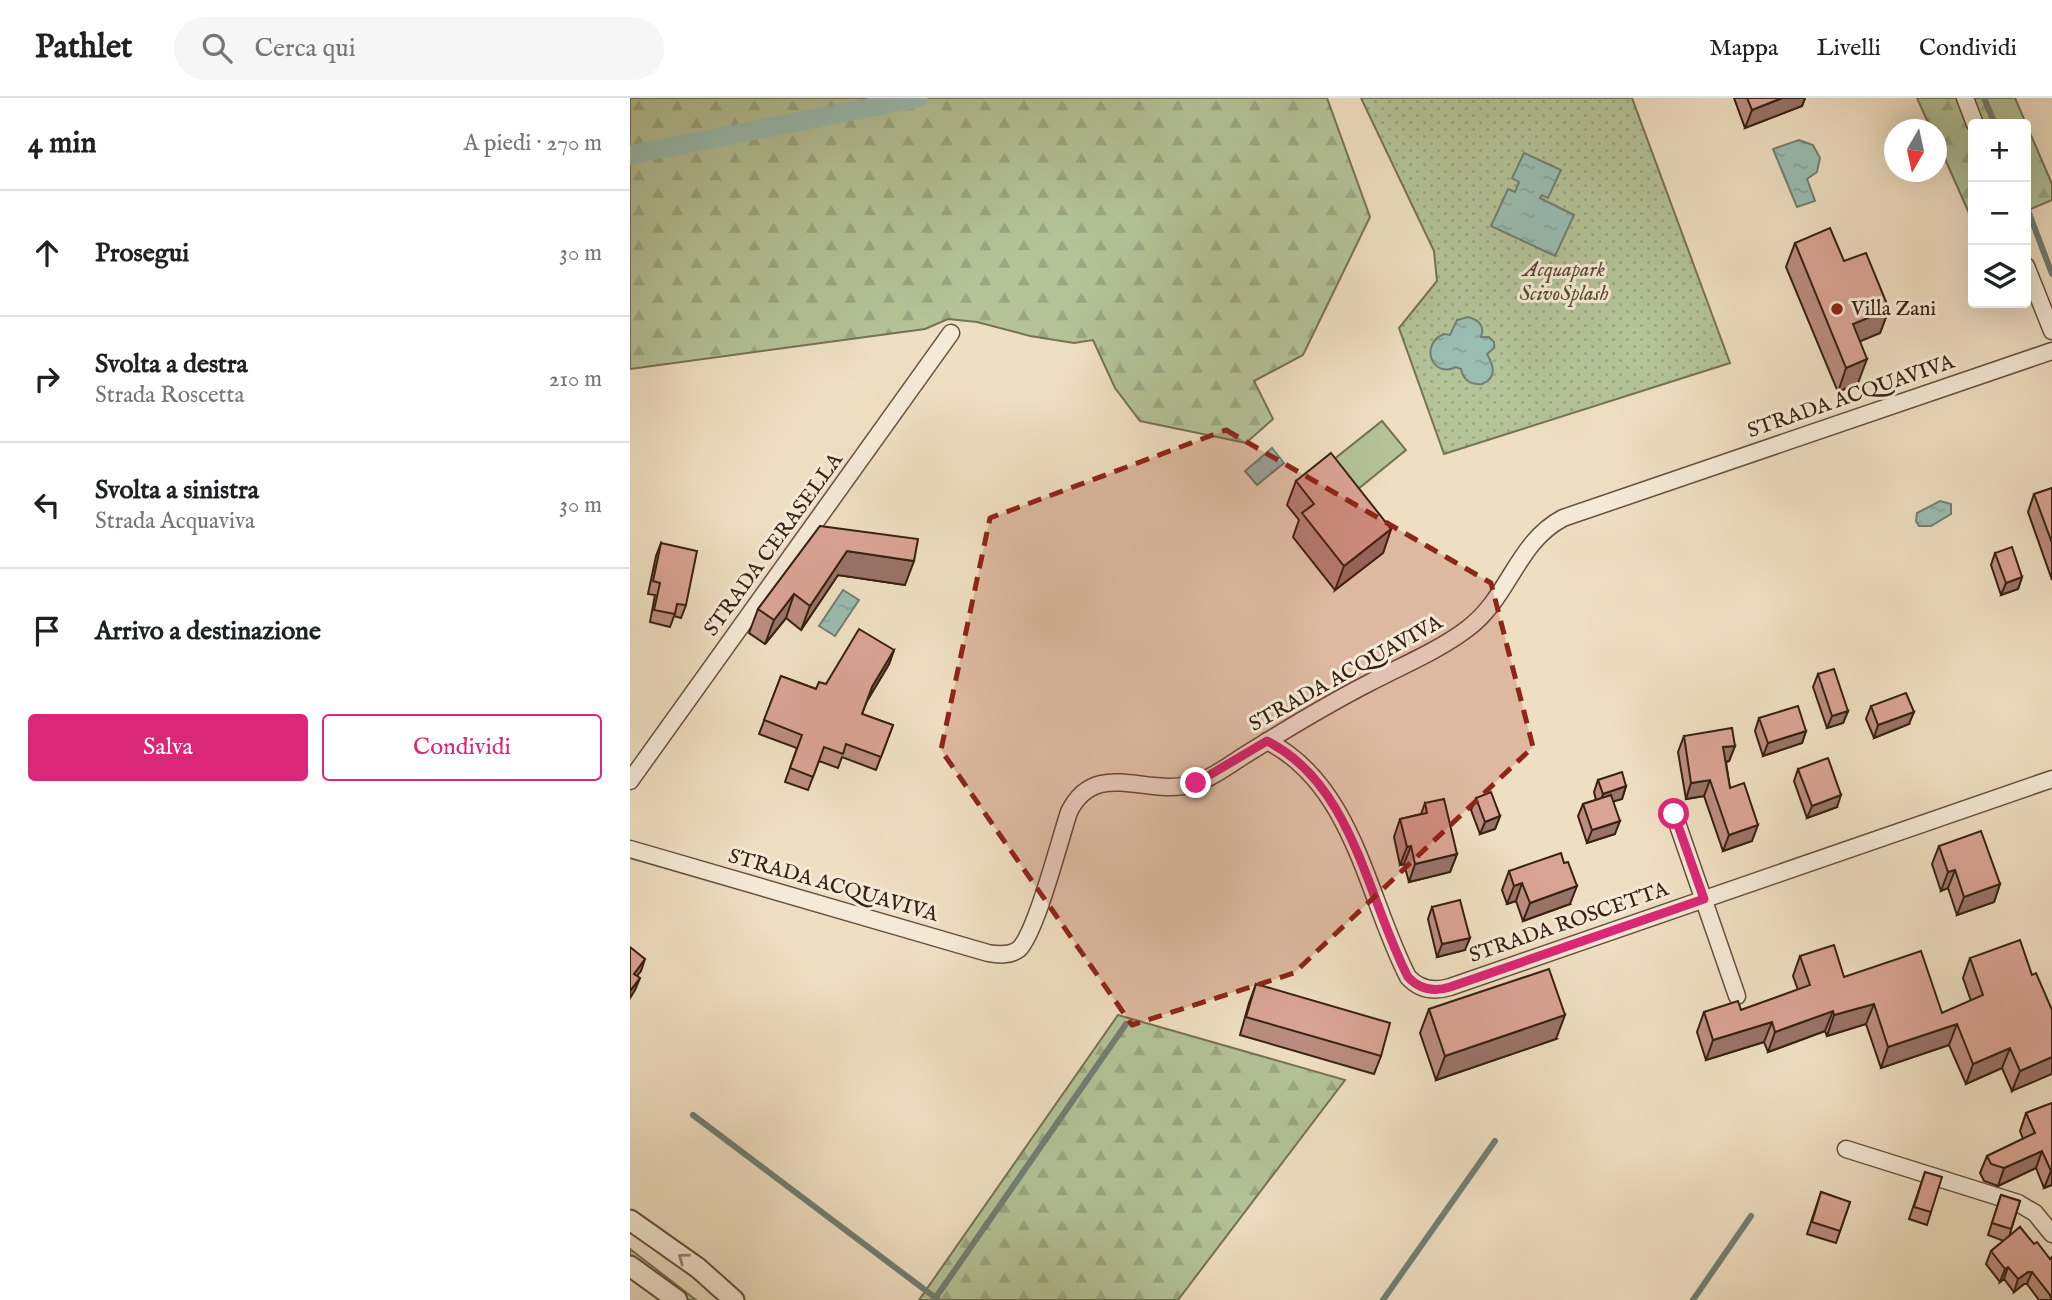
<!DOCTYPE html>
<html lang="it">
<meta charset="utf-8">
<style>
:root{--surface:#fff;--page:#f6f6f6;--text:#202124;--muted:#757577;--line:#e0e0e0;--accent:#db2777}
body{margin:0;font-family:"IM FELL English",serif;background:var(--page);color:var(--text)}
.controls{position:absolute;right:21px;top:21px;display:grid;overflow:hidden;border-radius:7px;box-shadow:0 7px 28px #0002}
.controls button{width:63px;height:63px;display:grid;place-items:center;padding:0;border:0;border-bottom:2px solid var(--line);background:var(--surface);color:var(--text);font:35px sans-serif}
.compass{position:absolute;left:1254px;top:21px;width:63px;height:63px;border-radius:50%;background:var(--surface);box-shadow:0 7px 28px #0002;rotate:189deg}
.stop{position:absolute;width:21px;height:21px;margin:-16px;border:5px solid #db2777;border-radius:50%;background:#fff}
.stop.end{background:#db2777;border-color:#fff;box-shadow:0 2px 7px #0008}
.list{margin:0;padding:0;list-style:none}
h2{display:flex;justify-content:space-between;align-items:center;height:91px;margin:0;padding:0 28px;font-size:30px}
h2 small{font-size:23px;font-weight:400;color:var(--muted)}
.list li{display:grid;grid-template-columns:46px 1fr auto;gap:21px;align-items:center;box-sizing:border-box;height:126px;padding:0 28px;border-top:2px solid var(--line)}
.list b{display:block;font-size:26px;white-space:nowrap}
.list p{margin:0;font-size:23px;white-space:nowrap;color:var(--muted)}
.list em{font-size:23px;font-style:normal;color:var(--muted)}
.actions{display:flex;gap:14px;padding:21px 28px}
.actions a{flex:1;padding:16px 0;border:2px solid var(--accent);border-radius:7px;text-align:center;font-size:24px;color:var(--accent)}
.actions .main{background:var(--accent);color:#fff}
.icon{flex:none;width:38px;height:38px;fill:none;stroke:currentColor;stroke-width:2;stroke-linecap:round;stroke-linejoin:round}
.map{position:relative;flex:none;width:1422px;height:1202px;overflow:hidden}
header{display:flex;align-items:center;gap:42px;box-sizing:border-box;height:98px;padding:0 35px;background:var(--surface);border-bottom:2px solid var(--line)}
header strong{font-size:33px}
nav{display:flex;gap:38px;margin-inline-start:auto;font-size:24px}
.search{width:490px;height:63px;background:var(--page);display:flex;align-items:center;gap:18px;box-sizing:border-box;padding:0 24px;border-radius:38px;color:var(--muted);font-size:26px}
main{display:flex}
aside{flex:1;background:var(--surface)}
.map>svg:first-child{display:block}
.grass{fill:url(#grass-tufts);stroke:#767254;stroke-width:2}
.forest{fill:url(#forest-firs);stroke:#767254;stroke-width:2}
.park{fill:url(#park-dots);stroke:#767254;stroke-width:2}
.pitch{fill:#b4c398;stroke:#767254;stroke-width:2}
.water{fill:url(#water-ripples);stroke:#727f72;stroke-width:2}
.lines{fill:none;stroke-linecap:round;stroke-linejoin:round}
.stream{stroke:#727f72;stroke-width:6}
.canal{stroke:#9abdb2;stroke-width:19}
.minor-casing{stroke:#65503d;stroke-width:19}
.tertiary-casing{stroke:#65503d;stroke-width:23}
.minor{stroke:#f5ead7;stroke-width:16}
.tertiary{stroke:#f5ead7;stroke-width:19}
.wall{fill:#bb8d80;stroke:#372111;stroke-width:2}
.shaded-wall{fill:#997368;stroke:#372111;stroke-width:2}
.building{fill:#daa495;stroke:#372111;stroke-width:2}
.oneway{stroke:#968674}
.route{stroke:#db2777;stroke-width:9}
.marked{fill:#8f2418;fill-opacity:0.2;stroke:#8f2418;stroke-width:5;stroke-dasharray:14 9;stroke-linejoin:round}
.poi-dot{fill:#8f2418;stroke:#f5ead7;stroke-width:2.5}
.labels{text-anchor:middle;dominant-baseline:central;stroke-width:6;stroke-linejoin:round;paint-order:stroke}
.park-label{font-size:21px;font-style:italic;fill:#564a33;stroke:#f5ead7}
.poi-label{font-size:21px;fill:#372111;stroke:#f5ead7;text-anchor:start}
.street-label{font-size:21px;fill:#372111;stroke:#f5ead7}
</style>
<header>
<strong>Pathlet</strong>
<div class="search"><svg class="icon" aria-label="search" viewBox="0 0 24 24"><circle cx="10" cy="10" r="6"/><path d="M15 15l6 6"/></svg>Cerca qui</div>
<nav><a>Mappa</a><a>Livelli</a><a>Condividi</a></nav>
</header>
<main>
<aside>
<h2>4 min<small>A piedi · 270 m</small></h2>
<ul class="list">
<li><svg class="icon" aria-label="ahead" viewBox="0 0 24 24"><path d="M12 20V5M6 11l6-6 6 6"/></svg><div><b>Prosegui</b></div><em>30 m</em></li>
<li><svg class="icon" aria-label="right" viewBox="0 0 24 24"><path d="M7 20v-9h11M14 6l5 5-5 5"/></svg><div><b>Svolta a destra</b><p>Strada Roscetta</p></div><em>210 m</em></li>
<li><svg class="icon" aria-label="left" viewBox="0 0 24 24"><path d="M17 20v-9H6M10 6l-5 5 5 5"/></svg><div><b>Svolta a sinistra</b><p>Strada Acquaviva</p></div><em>30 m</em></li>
<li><svg class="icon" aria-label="arrive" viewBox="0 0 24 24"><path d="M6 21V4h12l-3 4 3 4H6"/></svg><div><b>Arrivo a destinazione</b></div></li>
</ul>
<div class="actions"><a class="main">Salva</a><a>Condividi</a></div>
</aside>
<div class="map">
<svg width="1422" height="1202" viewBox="0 0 1422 1202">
<defs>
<pattern id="grass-tufts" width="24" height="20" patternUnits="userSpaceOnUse" patternTransform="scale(1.75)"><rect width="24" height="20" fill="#b4c398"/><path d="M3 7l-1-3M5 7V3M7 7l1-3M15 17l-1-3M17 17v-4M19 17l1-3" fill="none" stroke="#9ba782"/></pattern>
<pattern id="forest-firs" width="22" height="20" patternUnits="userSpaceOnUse" patternTransform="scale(1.75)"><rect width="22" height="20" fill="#b4c398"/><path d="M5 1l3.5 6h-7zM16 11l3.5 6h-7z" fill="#9ba782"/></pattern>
<pattern id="park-dots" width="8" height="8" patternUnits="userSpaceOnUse" patternTransform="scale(1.75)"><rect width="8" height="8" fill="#b4c398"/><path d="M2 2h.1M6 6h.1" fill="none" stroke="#9ba782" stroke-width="1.8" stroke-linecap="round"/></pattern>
<pattern id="water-ripples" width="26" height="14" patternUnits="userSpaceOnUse" patternTransform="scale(1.75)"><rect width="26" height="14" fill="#9abdb2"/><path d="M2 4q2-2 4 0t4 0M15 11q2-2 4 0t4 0" fill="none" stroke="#85a298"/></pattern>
</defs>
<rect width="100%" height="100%" fill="#efdfc2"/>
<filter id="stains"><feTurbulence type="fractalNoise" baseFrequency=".00286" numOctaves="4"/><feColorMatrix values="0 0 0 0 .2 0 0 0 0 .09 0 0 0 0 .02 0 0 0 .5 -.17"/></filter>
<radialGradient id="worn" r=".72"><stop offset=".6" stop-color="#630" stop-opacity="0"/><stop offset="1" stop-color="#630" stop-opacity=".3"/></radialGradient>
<path class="grass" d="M 0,1151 L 66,1202 L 52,1202 L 0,1159 Z"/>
<g class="forest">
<path d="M 0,0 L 697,0 L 740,119 L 673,257 L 624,283 L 643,321 L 616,345 L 510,323 L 485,290 L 463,242 L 444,245 L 400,238 L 347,224 L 318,221 L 295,231 L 0,271 Z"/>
<path d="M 1287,0 L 1385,0 L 1422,86 L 1422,102 L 1396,113 L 1396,26 L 1343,26 L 1343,124 L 1307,43 L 1307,32 L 1301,31 Z"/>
<path d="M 488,917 L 715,982 L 548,1202 L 289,1202 Z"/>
</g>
<path class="park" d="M 731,0 L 1002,0 L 1100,265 L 814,356 L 769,230 L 807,183 L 804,153 Z"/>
<path class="pitch" d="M 752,323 L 776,352 L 717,400 L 693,370 Z"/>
<g class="water">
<path d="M 1169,42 L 1183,47 L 1190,60 L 1187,74 L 1177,81 L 1185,103 L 1167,109 L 1143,51 Z"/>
<path d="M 894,55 L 931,72 L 918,100 L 912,97 L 910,100 L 944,117 L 925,158 L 861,128 L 878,91 L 885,94 L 889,84 L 882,80 Z"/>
<path d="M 838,219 C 849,222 855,228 851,239 L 859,239 L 864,244 L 864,250 L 857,256 C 864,268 867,280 852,286 C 841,287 833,282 831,271 L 826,269 C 802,281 789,246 814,236 L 820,237 L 827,222 Z"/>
<path d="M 642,350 L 654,365 L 627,387 L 615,373 Z"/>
<path d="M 1310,403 L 1321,406 L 1321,416 L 1301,428 L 1289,428 L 1286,423 L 1287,415 Z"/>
<path d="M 213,492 L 229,502 L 205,538 L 189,528 Z"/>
</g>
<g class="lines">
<g class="stream">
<path d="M 1354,0 L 1365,26"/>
<path d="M 1396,107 L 1422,176"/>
<path d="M 63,1017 L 307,1201"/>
<path d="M 304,1202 L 496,926"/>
<path d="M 753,1202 L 865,1043"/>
<path d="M 1063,1202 L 1121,1118"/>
</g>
<path class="canal" d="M 0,57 L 288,0"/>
<defs>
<g id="minor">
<path d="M 1335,0 L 1345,26"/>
<path d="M 1396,168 L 1422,233"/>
<path d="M 637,643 C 724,687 737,800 778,879 C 790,892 804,894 820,889 L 1422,681"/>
<path d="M 0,683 L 321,235"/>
<path d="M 1044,716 L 1107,898"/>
<path d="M 0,751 L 358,855 C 369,857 380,858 389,851 C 406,835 430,741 439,714 C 464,663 511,695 553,688 C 576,685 596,669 615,657 C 655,632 696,607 739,585 C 771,568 808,553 837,531 C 880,499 886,445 933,420 L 1422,253"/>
<path d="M 1216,1051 L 1388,1105 L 1405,1115 L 1422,1136"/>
</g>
<g id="tertiary">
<path d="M 0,1122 L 68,1170 L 104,1202"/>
<path d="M 0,1168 L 47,1202"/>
</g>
</defs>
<use href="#minor" class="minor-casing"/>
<use href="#tertiary" class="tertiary-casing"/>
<use href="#minor" class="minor"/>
<use href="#tertiary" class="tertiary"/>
</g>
<g class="wall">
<path d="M 1104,0 L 1175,0 L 1172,8 L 1115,30 Z"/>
<path d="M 1165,145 L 1214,163 L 1259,211 L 1250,235 L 1230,243 L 1228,285 L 1208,294 L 1156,169 Z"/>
<path d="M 666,383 L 761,431 L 753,455 L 705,492 L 663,439 L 669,422 L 657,407 Z"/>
<path d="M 1422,390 L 1422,482 L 1398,414 L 1404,396 Z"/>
<path d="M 190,428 L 275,487 L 208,477 L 171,532 L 156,520 L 135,546 L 119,535 L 128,511 Z"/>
<path d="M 31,445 L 56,507 L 51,520 L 44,518 L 40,529 L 20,524 L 25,497 L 18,496 L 26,458 Z"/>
<path d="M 1365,455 L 1392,479 L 1388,491 L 1371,497 L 1361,467 Z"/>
<path d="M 264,552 L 259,566 L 237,603 L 232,616 L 263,627 L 246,672 L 212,659 L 208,670 L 189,663 L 178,692 L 155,684 L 167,650 L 129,636 L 151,578 L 186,591 Z"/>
<path d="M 1188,576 L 1218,613 L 1213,625 L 1197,630 L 1183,589 Z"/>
<path d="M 1241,608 L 1279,626 L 1244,640 L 1236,621 Z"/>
<path d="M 1129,620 L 1176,633 L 1172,645 L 1133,658 L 1125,633 Z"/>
<path d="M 1054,638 L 1105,648 L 1099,663 L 1096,664 L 1100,690 L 1122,743 L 1093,753 L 1074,698 L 1056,701 L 1048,654 Z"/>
<path d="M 1168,671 L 1207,709 L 1177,720 L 1164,683 Z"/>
<path d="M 968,682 L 996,688 L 992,701 L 983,703 L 985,736 L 957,745 L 948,718 L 953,706 L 966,702 L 964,694 Z"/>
<path d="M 846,700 L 870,718 L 865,731 L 850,736 L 841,712 Z"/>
<path d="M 795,705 L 827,756 L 820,774 L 779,784 L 774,766 L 770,767 L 764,739 L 770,721 L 791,716 Z"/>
<path d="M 1309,748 L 1370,786 L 1364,804 L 1327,817 L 1318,790 L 1311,793 L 1302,766 Z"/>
<path d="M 879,773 L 940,806 L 893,823 L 886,803 L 877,806 L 872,792 Z"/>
<path d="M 802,809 L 835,852 L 807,859 L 798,821 Z"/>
<path d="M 1170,858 L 1214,879 L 1312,915 L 1341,903 L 1333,880 L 1340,860 L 1402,877 L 1422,912 L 1382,993 L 1372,970 L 1336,986 L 1319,947 L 1251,970 L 1236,926 L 1197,938 L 1195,933 L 1138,954 L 1134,944 L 1076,962 L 1067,934 L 1074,914 L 1111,912 L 1168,892 L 1163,878 Z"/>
<path d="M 626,886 L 751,958 L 744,976 L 610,937 L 619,905 Z"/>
<path d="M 799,911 L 926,941 L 806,982 L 790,935 Z"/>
<path d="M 1422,1005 L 1422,1087 L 1414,1090 L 1406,1070 L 1368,1088 L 1354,1083 L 1350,1075 L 1357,1058 L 1393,1041 L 1390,1033 L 1396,1015 Z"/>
<path d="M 1295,1074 L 1301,1114 L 1297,1127 L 1279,1121 Z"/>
<path d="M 1191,1094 L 1220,1104 L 1206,1145 L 1177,1136 Z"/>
<path d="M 1371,1097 L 1390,1103 L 1379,1139 L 1390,1129 L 1422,1202 L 1409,1202 L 1397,1186 L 1394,1186 L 1384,1194 L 1374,1181 L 1370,1184 L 1356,1166 L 1361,1153 L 1374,1143 L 1358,1137 Z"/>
</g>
<g class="shaded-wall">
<path d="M 1152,0 L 1175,0 L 1172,8 L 1115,30 L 1122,12 Z"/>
<path d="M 1259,211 L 1250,235 L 1214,250 L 1223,226 Z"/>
<path d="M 1237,261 L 1228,285 L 1208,294 L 1216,270 Z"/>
<path d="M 761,431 L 753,455 L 705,492 L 714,468 Z"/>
<path d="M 217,453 L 284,463 L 275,487 L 208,477 L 171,532 L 180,508 Z"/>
<path d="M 1392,479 L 1388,491 L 1371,497 L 1376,485 Z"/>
<path d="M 164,496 L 156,520 L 135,546 L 144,522 Z"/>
<path d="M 264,552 L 259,566 L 237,603 L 242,589 Z"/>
<path d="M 1218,613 L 1213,625 L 1197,630 L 1202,618 Z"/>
<path d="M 1284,614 L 1279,626 L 1244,640 L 1248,627 Z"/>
<path d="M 1176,633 L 1172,645 L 1133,658 L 1138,645 Z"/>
<path d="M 1105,648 L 1099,663 L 1088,665 L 1093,649 Z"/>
<path d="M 1080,682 L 1074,698 L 1056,701 L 1061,685 Z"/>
<path d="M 996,688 L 992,701 L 969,708 L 973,696 Z"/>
<path d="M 1211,697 L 1207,709 L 1177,720 L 1182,708 Z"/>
<path d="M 870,718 L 865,731 L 850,736 L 855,724 Z"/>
<path d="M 990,723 L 985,736 L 957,745 L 962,732 Z"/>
<path d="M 1128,727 L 1122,743 L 1093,753 L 1099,737 Z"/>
<path d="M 781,748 L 774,766 L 770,767 L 777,749 Z"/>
<path d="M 827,756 L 820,774 L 779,784 L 785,766 Z"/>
<path d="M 1325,772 L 1318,790 L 1311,793 L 1318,774 Z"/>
<path d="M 892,785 L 886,803 L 877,806 L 884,788 Z"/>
<path d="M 1370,786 L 1364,804 L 1327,817 L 1334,799 Z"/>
<path d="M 947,788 L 940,806 L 893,823 L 900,805 Z"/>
<path d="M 840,840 L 835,852 L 807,859 L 812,846 Z"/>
<path d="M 15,861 L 11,873 L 0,887 L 4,876 Z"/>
<path d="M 10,880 L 5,892 L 0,900 L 0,893 Z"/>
<path d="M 1244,906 L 1236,926 L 1197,938 L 1204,917 Z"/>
<path d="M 1203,913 L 1195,933 L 1138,954 L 1145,934 Z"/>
<path d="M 935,917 L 926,941 L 806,982 L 815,958 Z"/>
<path d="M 1142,924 L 1134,944 L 1076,962 L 1083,942 Z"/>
<path d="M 1327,926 L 1319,947 L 1251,970 L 1258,949 Z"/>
<path d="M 1380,950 L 1372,970 L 1336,986 L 1343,966 Z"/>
<path d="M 1422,959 L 1422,976 L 1382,993 L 1390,973 Z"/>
<path d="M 1412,1053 L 1406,1070 L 1368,1088 L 1374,1070 Z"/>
<path d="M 1421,1073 L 1422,1073 L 1422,1087 L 1414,1090 Z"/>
<path d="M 1378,1169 L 1374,1181 L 1370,1184 L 1375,1171 Z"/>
<path d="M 1398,1174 L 1402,1174 L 1397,1186 L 1394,1186 L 1384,1194 L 1388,1181 Z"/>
</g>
<g class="building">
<path d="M 1117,0 L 1152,0 L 1122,12 Z"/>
<path d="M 1200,130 L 1214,163 L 1236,155 L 1259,211 L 1223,226 L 1237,261 L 1216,270 L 1165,145 Z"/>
<path d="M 701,355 L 761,431 L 714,468 L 672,415 L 684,406 L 666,383 Z"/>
<path d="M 1422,390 L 1422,445 L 1404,396 Z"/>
<path d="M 190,428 L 288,441 L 284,463 L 217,453 L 180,508 L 164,496 L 144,522 L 128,511 Z"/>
<path d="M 31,445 L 67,453 L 56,507 L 47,506 L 45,516 L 24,512 L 30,485 L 23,483 Z"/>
<path d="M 1382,449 L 1392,479 L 1376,485 L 1365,455 Z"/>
<path d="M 229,531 L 264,552 L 242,589 L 232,616 L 263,627 L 251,659 L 216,646 L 213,656 L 194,649 L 183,679 L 160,670 L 172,637 L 134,622 L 151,578 L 186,591 L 189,584 L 196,586 Z"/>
<path d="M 1204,571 L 1218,613 L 1202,618 L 1188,576 Z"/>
<path d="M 1276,595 L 1284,614 L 1248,627 L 1241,608 Z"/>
<path d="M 1168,608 L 1176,633 L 1138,645 L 1129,620 Z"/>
<path d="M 1102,630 L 1105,648 L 1093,649 L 1100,690 L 1114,685 L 1128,727 L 1099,737 L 1080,682 L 1061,685 L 1054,638 Z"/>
<path d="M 1198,660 L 1211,697 L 1182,708 L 1168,671 Z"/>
<path d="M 992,674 L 996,688 L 973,696 L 968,682 Z"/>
<path d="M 861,694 L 870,718 L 855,724 L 846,700 Z"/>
<path d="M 981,697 L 990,723 L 962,732 L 953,706 Z"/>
<path d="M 814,701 L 827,756 L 785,766 L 781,748 L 777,749 L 770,721 L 797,715 L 795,705 Z"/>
<path d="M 1351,733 L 1370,786 L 1334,799 L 1325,772 L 1318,774 L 1309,748 Z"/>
<path d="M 931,755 L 934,765 L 938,764 L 947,788 L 900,805 L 892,785 L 884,788 L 879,773 Z"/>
<path d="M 830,802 L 840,840 L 812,846 L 802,809 Z"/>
<path d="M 1390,842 L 1402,877 L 1406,875 L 1422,912 L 1422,959 L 1390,973 L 1380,950 L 1343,966 L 1327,926 L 1258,949 L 1244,906 L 1204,917 L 1203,913 L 1145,934 L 1142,924 L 1083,942 L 1074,914 L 1108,903 L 1111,912 L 1180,887 L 1170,858 L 1204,847 L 1214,879 L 1291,853 L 1312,915 L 1353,897 L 1340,860 Z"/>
<path d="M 0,849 L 15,861 L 4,876 L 10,880 L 0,893 Z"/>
<path d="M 919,871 L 935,917 L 815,958 L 799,911 Z"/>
<path d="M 626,886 L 760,925 L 751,958 L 616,919 Z"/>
<path d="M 1422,1005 L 1422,1073 L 1421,1073 L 1412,1053 L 1374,1070 L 1361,1066 L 1357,1058 L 1405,1035 L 1396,1015 Z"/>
<path d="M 1295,1074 L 1312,1079 L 1301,1114 L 1284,1109 Z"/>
<path d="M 1191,1094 L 1220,1104 L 1210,1133 L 1182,1124 Z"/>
<path d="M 1371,1097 L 1390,1103 L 1381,1131 L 1362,1125 Z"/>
<path d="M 1390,1129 L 1404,1146 L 1407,1144 L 1420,1161 L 1422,1159 L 1422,1197 L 1421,1198 L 1402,1174 L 1398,1174 L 1388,1181 L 1378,1169 L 1375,1171 L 1361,1153 Z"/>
</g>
<defs><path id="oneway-chevron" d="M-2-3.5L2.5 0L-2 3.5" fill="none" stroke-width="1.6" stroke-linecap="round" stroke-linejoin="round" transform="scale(1.75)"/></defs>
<use class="oneway" href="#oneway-chevron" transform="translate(53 1160) rotate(-144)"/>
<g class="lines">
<path class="route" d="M 566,685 L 637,643 C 723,686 737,800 778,879 C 790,892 804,894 820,889 L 1074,801 L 1044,716"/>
</g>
<path class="marked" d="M 596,332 L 861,485 L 903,649 L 664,875 L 502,927 L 311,652 L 360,420 Z"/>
<circle class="poi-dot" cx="1207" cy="211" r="7"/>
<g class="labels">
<g class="park-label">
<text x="934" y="172">Acquapark<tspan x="934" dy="24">ScivoSplash</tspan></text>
</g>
<g class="poi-label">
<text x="1221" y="211">Villa Zani</text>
</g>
<g class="street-label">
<text transform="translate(1221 299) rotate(-19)">STRADA ACQUAVIVA</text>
<text transform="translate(144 447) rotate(-54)">STRADA CERASELLA</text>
<text transform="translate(716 576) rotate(-29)">STRADA ACQUAVIVA</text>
<text transform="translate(203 788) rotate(16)">STRADA ACQUAVIVA</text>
<text transform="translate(939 825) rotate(-19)">STRADA ROSCETTA</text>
</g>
</g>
<rect width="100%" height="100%" filter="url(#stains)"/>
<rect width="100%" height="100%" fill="url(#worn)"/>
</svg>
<div class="controls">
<button>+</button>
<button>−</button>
<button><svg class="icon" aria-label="layers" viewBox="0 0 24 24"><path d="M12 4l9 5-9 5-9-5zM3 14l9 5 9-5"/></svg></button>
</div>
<svg class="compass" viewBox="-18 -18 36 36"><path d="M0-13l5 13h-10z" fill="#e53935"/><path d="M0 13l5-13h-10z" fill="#757577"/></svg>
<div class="stop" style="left:1044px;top:716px"></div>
<div class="stop end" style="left:566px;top:685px"></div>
</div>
</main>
